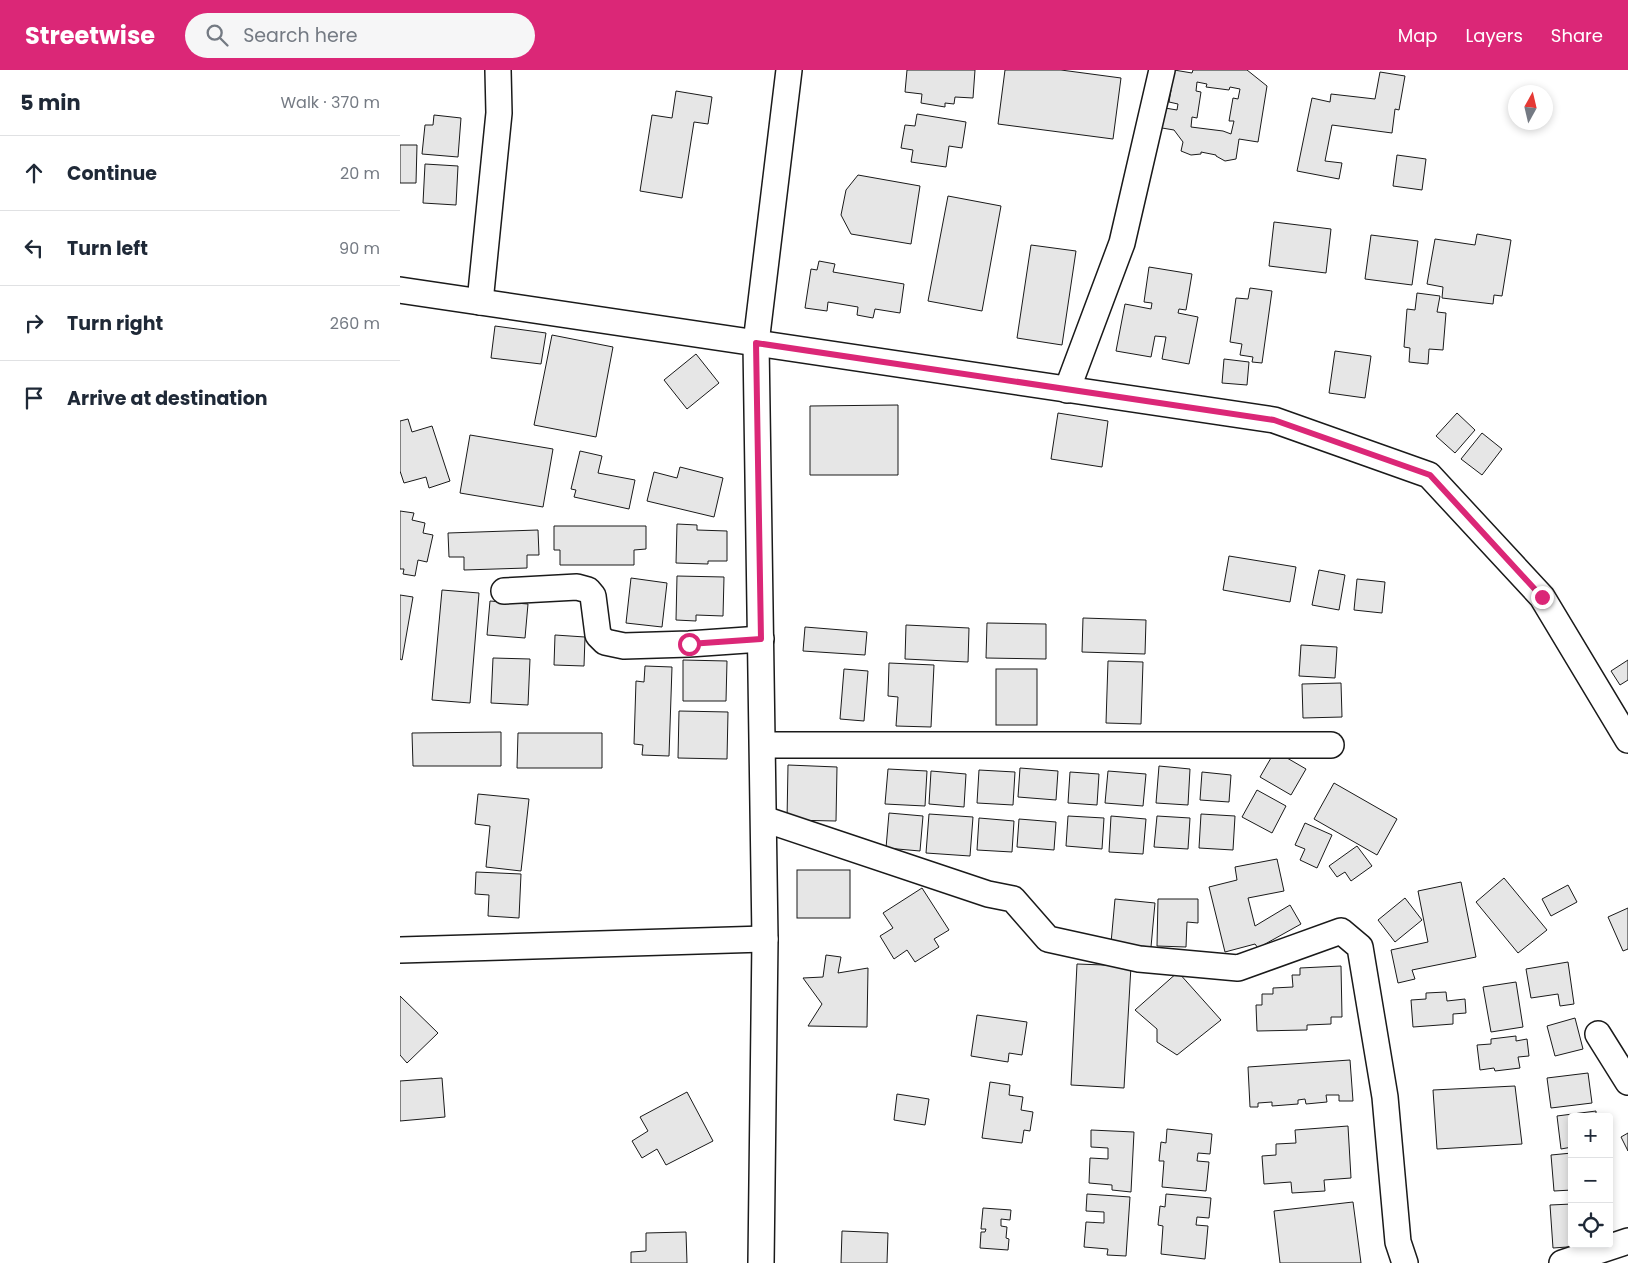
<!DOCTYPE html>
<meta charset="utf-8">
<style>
:root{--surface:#fff;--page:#f6f6f7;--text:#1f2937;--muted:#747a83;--line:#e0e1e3;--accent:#db2777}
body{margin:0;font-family:Poppins,sans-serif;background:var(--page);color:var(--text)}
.controls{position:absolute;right:15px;bottom:15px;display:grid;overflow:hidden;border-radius:5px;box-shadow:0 2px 8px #0003}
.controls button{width:45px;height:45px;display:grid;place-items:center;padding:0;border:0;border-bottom:1px solid var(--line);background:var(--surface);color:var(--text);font:25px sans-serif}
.compass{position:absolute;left:1108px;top:15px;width:45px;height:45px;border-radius:50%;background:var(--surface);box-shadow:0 2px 8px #0003;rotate:8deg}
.stop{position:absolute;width:15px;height:15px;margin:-11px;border:4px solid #db2777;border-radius:50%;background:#fff}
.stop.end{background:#db2777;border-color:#fff;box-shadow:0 1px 5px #0008}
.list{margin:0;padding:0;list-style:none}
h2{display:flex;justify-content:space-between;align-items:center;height:65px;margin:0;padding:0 20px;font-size:21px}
h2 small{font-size:16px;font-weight:400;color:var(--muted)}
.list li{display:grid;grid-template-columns:32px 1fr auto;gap:15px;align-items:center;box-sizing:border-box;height:75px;padding:0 20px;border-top:1px solid var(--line)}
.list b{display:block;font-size:19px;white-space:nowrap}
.list em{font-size:16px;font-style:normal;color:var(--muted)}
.icon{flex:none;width:28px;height:28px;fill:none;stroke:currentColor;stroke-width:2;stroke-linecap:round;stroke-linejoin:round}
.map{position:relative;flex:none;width:1228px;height:1193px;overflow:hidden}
header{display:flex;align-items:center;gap:30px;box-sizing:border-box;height:70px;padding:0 25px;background:var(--accent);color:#fff}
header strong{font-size:24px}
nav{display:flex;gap:28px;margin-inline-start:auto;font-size:18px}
.search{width:350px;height:45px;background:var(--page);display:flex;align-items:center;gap:12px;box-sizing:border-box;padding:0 18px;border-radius:28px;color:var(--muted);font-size:19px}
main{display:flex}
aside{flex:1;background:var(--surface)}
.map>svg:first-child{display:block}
.building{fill:#e6e6e6;stroke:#1a1a1a;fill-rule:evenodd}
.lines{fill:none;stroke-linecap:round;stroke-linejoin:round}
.minor-casing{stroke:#1a1a1a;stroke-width:28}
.minor{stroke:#fff;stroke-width:25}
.route{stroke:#db2777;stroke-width:6}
</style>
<header>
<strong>Streetwise</strong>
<div class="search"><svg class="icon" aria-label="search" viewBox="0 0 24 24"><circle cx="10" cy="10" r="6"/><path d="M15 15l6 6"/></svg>Search here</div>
<nav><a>Map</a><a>Layers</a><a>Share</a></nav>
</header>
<main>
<aside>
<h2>5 min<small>Walk · 370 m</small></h2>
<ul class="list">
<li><svg class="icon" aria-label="ahead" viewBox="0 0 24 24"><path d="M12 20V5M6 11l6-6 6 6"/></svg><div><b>Continue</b></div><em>20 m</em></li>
<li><svg class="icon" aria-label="left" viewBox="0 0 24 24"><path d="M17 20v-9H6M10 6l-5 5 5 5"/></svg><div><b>Turn left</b></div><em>90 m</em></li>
<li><svg class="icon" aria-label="right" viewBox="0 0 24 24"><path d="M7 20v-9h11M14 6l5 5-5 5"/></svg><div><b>Turn right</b></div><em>260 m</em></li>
<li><svg class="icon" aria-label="arrive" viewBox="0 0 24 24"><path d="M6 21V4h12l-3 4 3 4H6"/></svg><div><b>Arrive at destination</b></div></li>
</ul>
</aside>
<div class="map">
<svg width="1228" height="1193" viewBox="0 0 1228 1193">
<rect width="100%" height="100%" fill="#fff"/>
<g class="building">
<path d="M 507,0 L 575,0 L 573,28 L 555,27 L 554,34 L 545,33 L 545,37 L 521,33 L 522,24 L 505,22 Z"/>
<path d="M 605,0 L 661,0 L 721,8 L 713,69 L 598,54 Z"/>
<path d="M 774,0 L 792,3 L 793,0 L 847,0 L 867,16 L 858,72 L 839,69 L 836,89 L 825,91 L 816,86 L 816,85 L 801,82 L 801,84 L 791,85 L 781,81 L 783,72 L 774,60 L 762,58 L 760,47 L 765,38 L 777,40 L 778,34 L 769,32 L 771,20 L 768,19 ZM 797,12 L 807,14 L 806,17 L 829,20 L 830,17 L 840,19 L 838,29 L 833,28 L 829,51 L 834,51 L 831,64 L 823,61 L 791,57 L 792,47 L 797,48 L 801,22 L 796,21 Z"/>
<path d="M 980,2 L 1005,6 L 999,40 L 995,39 L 992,63 L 932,55 L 925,91 L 942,93 L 939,109 L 897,101 L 912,28 L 930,32 L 931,24 L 975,29 Z"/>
<path d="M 276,21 L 312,27 L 308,54 L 294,52 L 282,128 L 240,121 L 252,45 L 272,48 Z"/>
<path d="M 517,44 L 566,52 L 562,78 L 549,76 L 546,97 L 511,92 L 513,80 L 501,78 L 505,55 L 515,56 Z"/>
<path d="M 34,45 L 61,48 L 58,87 L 22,84 L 25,55 L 33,55 Z"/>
<path d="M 0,75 L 17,75 L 16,113 L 0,113 Z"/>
<path d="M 997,85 L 1026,89 L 1022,120 L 993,116 Z"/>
<path d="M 25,94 L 58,96 L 56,135 L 23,133 Z"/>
<path d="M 458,105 L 520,116 L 511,174 L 451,164 L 441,145 L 446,120 Z"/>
<path d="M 548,126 L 601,136 L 582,241 L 528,231 Z"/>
<path d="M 874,152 L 931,159 L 926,203 L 869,196 Z"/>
<path d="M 1077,164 L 1111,170 L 1102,226 L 1094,225 L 1093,234 L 1042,228 L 1043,217 L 1027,214 L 1035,169 L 1075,175 Z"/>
<path d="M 971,165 L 1018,171 L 1012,215 L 965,209 Z"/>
<path d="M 631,175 L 676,181 L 662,275 L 617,268 Z"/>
<path d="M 419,191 L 435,194 L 433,202 L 504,214 L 500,243 L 475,239 L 473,248 L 457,245 L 458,237 L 428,232 L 427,241 L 405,238 L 411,199 L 417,200 Z"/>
<path d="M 749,197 L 792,204 L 786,240 L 779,239 L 778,243 L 798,247 L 789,294 L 762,289 L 766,267 L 755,266 L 751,287 L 716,281 L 725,234 L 751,239 L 752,233 L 744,232 Z"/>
<path d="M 850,218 L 872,221 L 862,293 L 852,292 L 853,287 L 840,285 L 842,274 L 830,272 L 836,228 L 848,229 Z"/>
<path d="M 1017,223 L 1040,226 L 1037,242 L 1046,243 L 1043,280 L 1029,279 L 1028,294 L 1009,292 L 1010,278 L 1004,277 L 1007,239 L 1015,240 Z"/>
<path d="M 95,256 L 146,263 L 141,294 L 91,288 Z"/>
<path d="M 152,265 L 213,277 L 196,367 L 134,355 Z"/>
<path d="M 935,281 L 971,286 L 965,328 L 929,323 Z"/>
<path d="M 296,284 L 319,313 L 287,339 L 264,310 Z"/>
<path d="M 824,289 L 849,292 L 847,315 L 822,313 Z"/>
<path d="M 498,335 L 498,405 L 410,405 L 410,336 Z"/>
<path d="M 658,343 L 708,351 L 702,397 L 651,389 Z"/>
<path d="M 1057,343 L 1075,360 L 1055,383 L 1036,366 Z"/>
<path d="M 8,349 L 12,362 L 32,356 L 50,411 L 29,418 L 26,407 L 4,413 L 0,401 L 0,351 Z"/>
<path d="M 1082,363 L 1102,379 L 1082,405 L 1061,389 Z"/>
<path d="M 70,365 L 153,379 L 143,437 L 60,423 Z"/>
<path d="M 180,381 L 202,386 L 198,403 L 235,410 L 229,439 L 174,427 L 176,420 L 171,419 Z"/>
<path d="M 280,397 L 323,408 L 314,447 L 247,431 L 254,402 L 277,408 Z"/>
<path d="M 0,441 L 14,443 L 12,450 L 25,453 L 23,463 L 33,465 L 27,492 L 18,490 L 15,506 L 3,504 L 4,499 L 0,499 Z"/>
<path d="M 277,454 L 297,455 L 297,460 L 327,461 L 327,491 L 308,491 L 308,494 L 276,493 Z"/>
<path d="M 154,456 L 246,456 L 246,479 L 234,480 L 234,495 L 160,495 L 160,480 L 154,480 Z"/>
<path d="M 138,460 L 139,485 L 127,485 L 127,498 L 64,500 L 64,487 L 49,487 L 48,463 Z"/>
<path d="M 829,486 L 896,497 L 890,532 L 823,520 Z"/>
<path d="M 919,500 L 945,505 L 939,540 L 912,535 Z"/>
<path d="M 277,506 L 324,507 L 323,546 L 296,545 L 296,551 L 276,550 Z"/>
<path d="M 231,508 L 267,513 L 262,557 L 226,553 Z"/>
<path d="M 957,509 L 985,512 L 982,543 L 954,540 Z"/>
<path d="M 42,520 L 79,523 L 70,633 L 32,630 Z"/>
<path d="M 0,525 L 13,527 L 2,590 L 0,589 Z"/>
<path d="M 90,531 L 128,534 L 125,568 L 87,565 Z"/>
<path d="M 683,548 L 746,550 L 745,584 L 682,582 Z"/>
<path d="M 587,553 L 646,554 L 646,589 L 586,588 Z"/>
<path d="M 506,555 L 569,558 L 568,592 L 505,589 Z"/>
<path d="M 405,557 L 467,562 L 465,585 L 403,581 Z"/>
<path d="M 155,565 L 185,567 L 184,596 L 154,595 Z"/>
<path d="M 901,575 L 937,577 L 935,608 L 899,606 Z"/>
<path d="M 93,588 L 130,589 L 128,635 L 91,633 Z"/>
<path d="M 283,590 L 327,591 L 326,631 L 283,631 Z"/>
<path d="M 1228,590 L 1228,610 L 1220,615 L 1211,601 Z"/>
<path d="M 708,591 L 743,592 L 741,654 L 706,653 Z"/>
<path d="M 489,593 L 534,595 L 531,657 L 496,656 L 498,627 L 488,626 Z"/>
<path d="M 245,596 L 272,597 L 269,686 L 242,685 L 243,675 L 234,674 L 236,611 L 244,612 Z"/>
<path d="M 444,599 L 468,601 L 464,651 L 440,649 Z"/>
<rect x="596" y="599" width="41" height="56"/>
<path d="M 941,613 L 942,647 L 903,648 L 902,614 Z"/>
<path d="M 279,641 L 328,642 L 327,689 L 278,688 Z"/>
<path d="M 101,662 L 101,696 L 13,696 L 12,663 Z"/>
<path d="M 118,663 L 202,663 L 202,698 L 117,698 Z"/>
<path d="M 875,681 L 906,699 L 891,725 L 860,707 Z"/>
<path d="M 388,695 L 437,697 L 436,751 L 387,750 Z"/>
<path d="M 759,696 L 790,699 L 788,735 L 756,733 Z"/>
<path d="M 620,698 L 658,701 L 656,730 L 618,727 Z"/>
<path d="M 488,699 L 527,701 L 525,736 L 485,734 Z"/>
<path d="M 579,700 L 615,702 L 613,735 L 577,733 Z"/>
<path d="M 531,701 L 566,704 L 564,737 L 529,734 Z"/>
<path d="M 708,701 L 746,704 L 743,736 L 705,733 Z"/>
<path d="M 670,702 L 699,704 L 697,735 L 668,733 Z"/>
<path d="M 802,702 L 831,705 L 829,732 L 800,730 Z"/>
<path d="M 934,713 L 997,749 L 977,785 L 914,749 Z"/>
<path d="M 857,720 L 886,736 L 872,763 L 842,747 Z"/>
<path d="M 78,724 L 129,729 L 121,801 L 86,797 L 90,756 L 75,754 Z"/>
<path d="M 489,743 L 523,746 L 520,781 L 486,778 Z"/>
<path d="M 529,744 L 573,747 L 570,786 L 526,783 Z"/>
<path d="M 801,744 L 835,746 L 833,780 L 799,778 Z"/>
<path d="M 668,746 L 704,748 L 702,779 L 666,776 Z"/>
<path d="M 711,746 L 746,749 L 743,784 L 709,782 Z"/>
<path d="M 757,746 L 790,748 L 788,779 L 754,777 Z"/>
<path d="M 579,748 L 614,751 L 612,782 L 577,780 Z"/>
<path d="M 619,749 L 656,752 L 654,780 L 617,777 Z"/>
<path d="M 905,753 L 932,765 L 917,798 L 900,790 L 905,779 L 895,775 Z"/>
<path d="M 957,776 L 972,796 L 951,811 L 945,802 L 937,807 L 929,796 Z"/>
<path d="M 877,789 L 884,821 L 848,828 L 855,856 L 890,835 L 901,854 L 858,878 L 855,874 L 825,882 L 809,817 L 837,810 L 835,797 Z"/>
<rect x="397" y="800" width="53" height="48"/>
<path d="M 76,802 L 121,804 L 119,848 L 88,846 L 89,825 L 75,824 Z"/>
<path d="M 1104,808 L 1147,860 L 1118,883 L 1076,832 Z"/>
<path d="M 1061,812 L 1076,887 L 1012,900 L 1015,909 L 998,913 L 991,880 L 1028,872 L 1018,821 Z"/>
<path d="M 1168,815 L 1177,832 L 1151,846 L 1142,829 Z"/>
<path d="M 522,818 L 549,860 L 534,869 L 539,877 L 515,892 L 507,880 L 494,889 L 480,866 L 493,858 L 483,843 Z"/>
<path d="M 1005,828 L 1022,850 L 995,872 L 978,850 Z"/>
<path d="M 715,829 L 755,833 L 751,877 L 711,873 Z"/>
<path d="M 758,829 L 798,829 L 798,853 L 787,852 L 786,877 L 757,876 Z"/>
<path d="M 1228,838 L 1228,879 L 1223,881 L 1208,847 Z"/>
<path d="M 426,885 L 441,887 L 438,903 L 468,898 L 467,957 L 408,956 L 422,934 L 403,908 L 423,907 Z"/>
<path d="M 1168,892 L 1174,934 L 1160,936 L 1158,924 L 1131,928 L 1126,899 Z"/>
<path d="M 677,894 L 731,896 L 724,1018 L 671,1015 Z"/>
<path d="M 941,896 L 942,947 L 931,947 L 931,954 L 907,955 L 907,960 L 857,961 L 856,935 L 862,935 L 862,924 L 873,924 L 873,918 L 893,917 L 892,905 L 900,905 L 900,898 Z"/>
<path d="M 778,902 L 821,950 L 777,985 L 757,972 L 757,959 L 735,940 Z"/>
<path d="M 1116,912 L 1123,957 L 1091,962 L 1083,917 Z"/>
<path d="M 1046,922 L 1047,931 L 1065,929 L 1066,943 L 1053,944 L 1053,954 L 1013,957 L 1011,930 L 1026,929 L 1026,923 Z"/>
<path d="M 0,926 L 38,963 L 7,993 L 0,985 Z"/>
<path d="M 577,945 L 627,952 L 622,985 L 609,983 L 608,992 L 571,986 Z"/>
<path d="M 1175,948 L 1183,979 L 1155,986 L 1147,956 Z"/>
<path d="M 1116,966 L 1116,971 L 1127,969 L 1129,986 L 1118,987 L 1120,998 L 1095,1001 L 1094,998 L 1080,1000 L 1077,975 L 1091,974 L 1091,969 Z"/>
<path d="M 950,990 L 953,1031 L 939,1031 L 939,1025 L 926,1025 L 927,1032 L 906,1034 L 905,1029 L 898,1030 L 898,1034 L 872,1036 L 872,1032 L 858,1033 L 858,1037 L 850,1037 L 848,997 Z"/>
<path d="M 1188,1003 L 1192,1033 L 1151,1038 L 1147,1008 Z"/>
<path d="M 42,1008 L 45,1047 L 0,1051 L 0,1011 Z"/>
<path d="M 590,1012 L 610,1015 L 609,1025 L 623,1027 L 621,1040 L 633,1042 L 630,1061 L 624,1060 L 622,1073 L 582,1068 Z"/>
<path d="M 1115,1016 L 1122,1074 L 1037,1079 L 1033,1020 Z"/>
<path d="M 287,1022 L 313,1071 L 266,1095 L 257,1079 L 242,1088 L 232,1071 L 248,1061 L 240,1047 Z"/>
<path d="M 497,1024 L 529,1029 L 525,1055 L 494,1050 Z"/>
<path d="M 1196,1041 L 1196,1047 L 1172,1047 L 1172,1077 L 1161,1079 L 1157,1046 Z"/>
<path d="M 948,1056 L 951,1108 L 924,1110 L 925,1121 L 892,1123 L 891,1112 L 864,1114 L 862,1086 L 876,1085 L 876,1074 L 896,1073 L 895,1060 Z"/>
<path d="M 767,1059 L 812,1064 L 810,1084 L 798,1083 L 797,1091 L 809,1092 L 806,1121 L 762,1117 L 764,1091 L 759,1091 L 761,1072 L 766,1073 Z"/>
<path d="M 691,1060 L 734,1062 L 731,1122 L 712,1120 L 712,1115 L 689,1113 L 690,1088 L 708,1089 L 708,1078 L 691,1077 Z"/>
<path d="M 1228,1063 L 1228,1081 L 1221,1067 Z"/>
<path d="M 1172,1083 L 1172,1120 L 1154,1121 L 1151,1085 Z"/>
<path d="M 687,1124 L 730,1127 L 726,1186 L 707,1185 L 708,1179 L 684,1177 L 686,1152 L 704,1153 L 704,1142 L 686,1141 Z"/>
<path d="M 766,1124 L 811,1128 L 809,1148 L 797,1147 L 796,1155 L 808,1156 L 805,1189 L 761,1184 L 763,1156 L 758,1155 L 760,1136 L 765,1137 Z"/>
<path d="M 953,1132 L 961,1193 L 880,1193 L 874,1141 Z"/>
<path d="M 1172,1134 L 1172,1174 L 1209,1174 L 1209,1161 L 1210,1174 L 1153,1178 L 1150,1135 Z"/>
<path d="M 583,1138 L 611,1140 L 610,1150 L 601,1149 L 601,1156 L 607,1157 L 606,1168 L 609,1169 L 608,1180 L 580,1178 L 581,1162 L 585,1162 L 586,1159 L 581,1159 Z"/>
<path d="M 442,1161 L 488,1163 L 487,1193 L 441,1193 Z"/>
<path d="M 286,1162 L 287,1193 L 231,1193 L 231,1182 L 246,1181 L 246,1163 Z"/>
</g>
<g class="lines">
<defs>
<g id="minor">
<path d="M 0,220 L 874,350 L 1029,405 L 1142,527 L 1228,670"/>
<path d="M 80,232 L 99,43 L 98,0"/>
<path d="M 667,320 L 722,173 L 762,0"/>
<path d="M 104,521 L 177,517 L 188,520 L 193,526 L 198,565 L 205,572 L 224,576 L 289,574 L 361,569"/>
<path d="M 363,675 L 931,675"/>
<path d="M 364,749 L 588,824 L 613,829 L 648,869 L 739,889 L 838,898 L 941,861 L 960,877 L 985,1027 L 998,1172 L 1005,1193"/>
<path d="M 0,880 L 365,869"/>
<path d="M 1198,964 L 1228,1012"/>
<path d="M 361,1193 L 365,869 L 356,273 L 389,0"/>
<path d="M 1162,1193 L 1228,1171"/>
</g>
</defs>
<use href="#minor" class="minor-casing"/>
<use href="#minor" class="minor"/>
</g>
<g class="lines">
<path class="route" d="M 289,574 L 361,569 L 356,273 L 874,350 L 1030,405 L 1142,527"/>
</g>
</svg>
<div class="controls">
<button>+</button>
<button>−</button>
<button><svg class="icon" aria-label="locate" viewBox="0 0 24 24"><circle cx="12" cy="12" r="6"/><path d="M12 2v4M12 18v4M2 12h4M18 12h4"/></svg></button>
</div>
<svg class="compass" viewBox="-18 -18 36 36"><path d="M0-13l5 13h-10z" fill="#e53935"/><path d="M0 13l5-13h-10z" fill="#747a83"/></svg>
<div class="stop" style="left:289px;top:574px"></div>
<div class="stop end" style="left:1142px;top:527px"></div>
</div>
</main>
